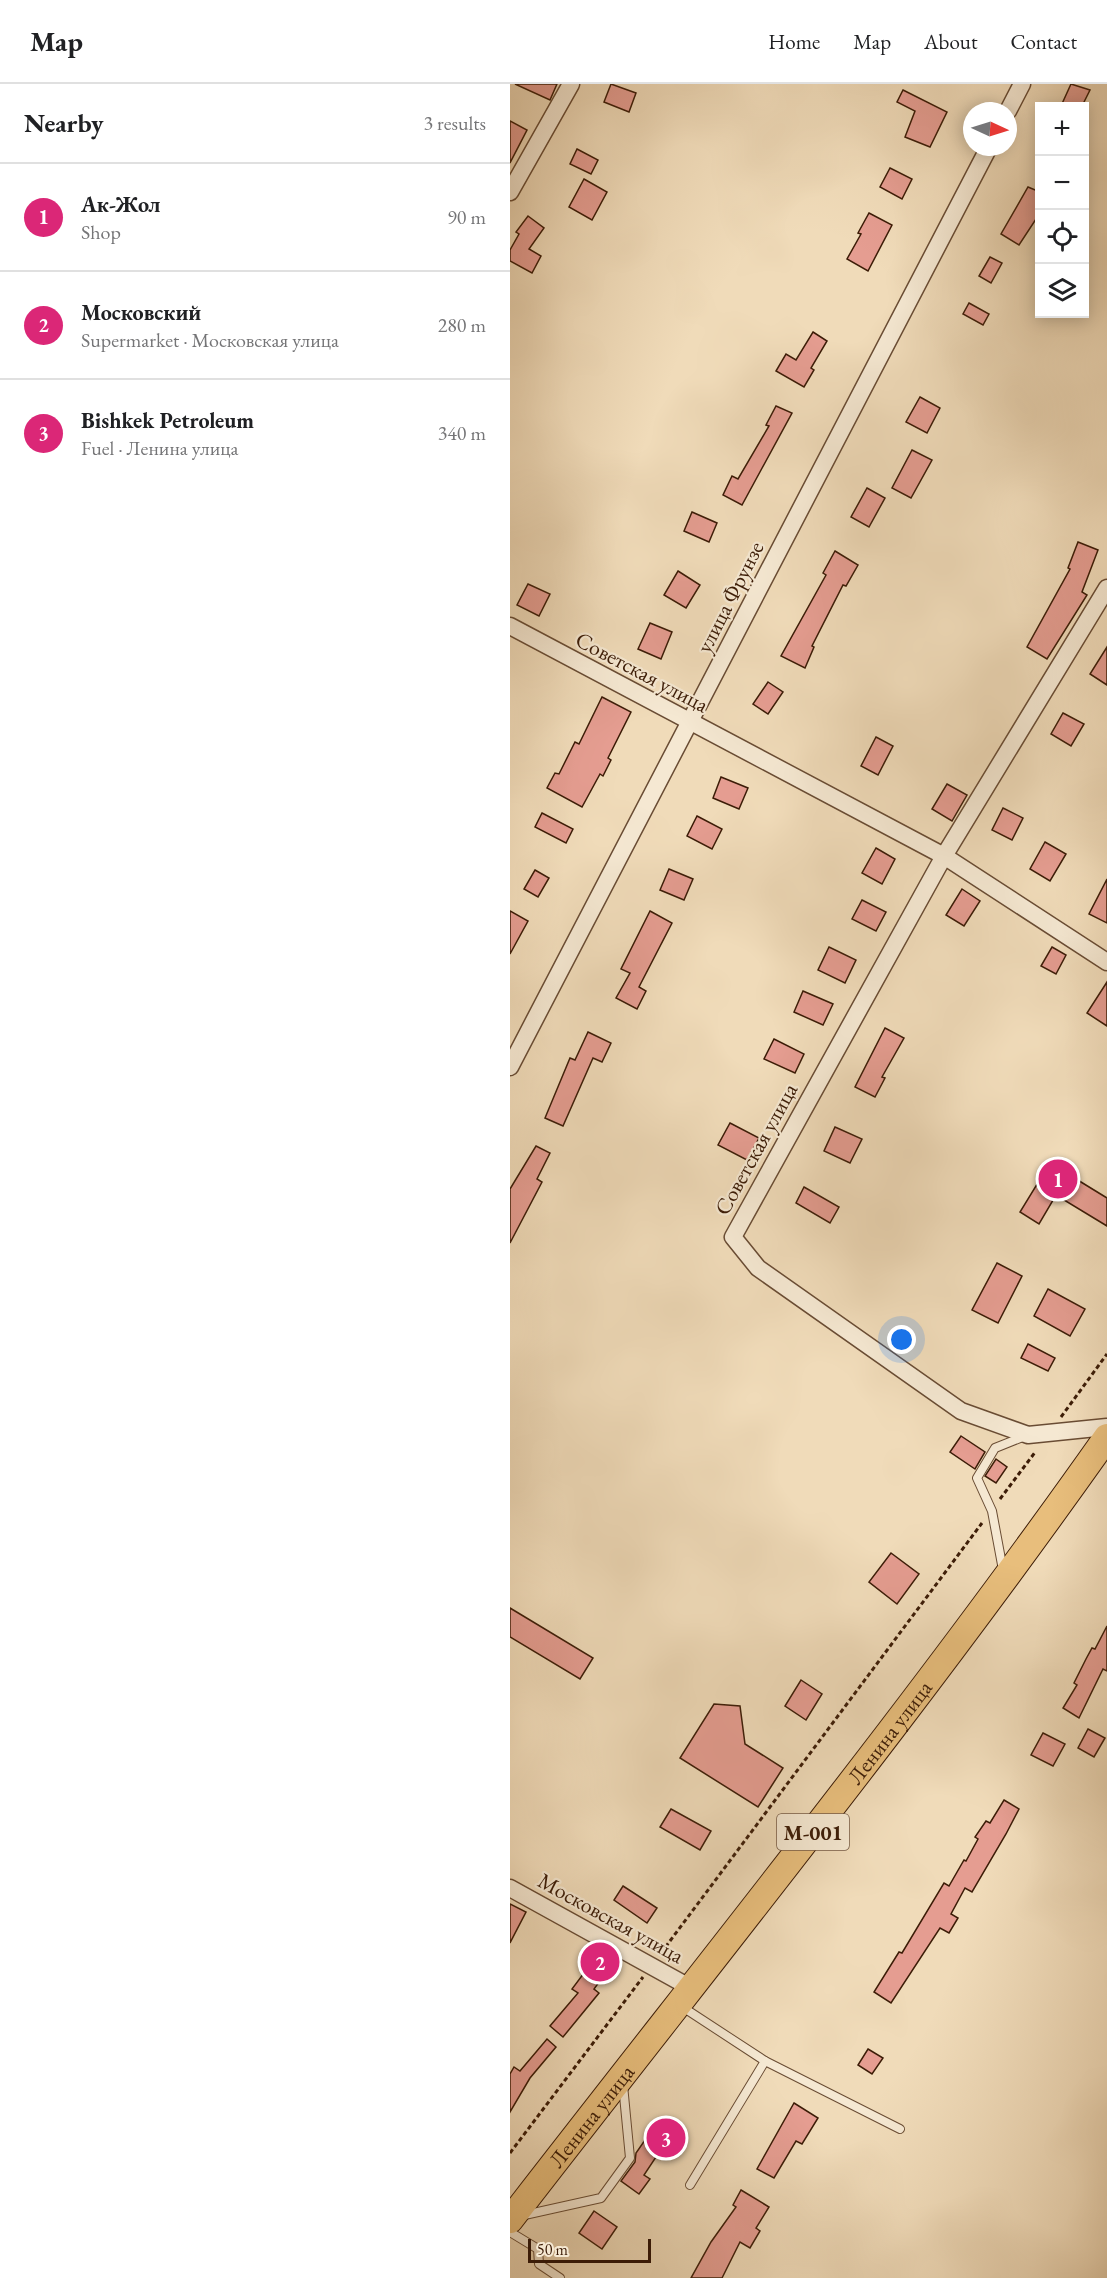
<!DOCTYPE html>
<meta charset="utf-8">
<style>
:root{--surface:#fff;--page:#f2f2f2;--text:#202124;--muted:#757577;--line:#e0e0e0;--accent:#db2777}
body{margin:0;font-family:"EB Garamond",serif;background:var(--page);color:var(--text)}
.controls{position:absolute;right:18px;top:18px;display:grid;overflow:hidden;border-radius:0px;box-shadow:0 3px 15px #0003}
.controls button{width:54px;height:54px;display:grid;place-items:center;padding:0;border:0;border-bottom:2px solid var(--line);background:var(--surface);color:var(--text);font:30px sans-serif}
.compass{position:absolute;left:453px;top:18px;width:54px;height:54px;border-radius:50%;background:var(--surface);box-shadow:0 3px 15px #0003;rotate:94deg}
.scale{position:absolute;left:18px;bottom:15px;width:123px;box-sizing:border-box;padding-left:6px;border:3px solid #3c1c07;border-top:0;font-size:16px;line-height:21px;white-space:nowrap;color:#3c1c07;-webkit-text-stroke:4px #f5e8d2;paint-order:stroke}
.you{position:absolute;left:392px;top:1256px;width:21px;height:21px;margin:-15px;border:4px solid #fff;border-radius:50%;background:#1a73e8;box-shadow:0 0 0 9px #1a73e833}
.badge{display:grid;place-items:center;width:39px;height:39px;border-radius:50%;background:var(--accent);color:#fff;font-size:20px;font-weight:700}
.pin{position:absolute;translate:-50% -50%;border:3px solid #fff;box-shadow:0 2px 6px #0006}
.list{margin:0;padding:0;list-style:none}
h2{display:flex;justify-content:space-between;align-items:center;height:78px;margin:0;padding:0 24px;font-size:26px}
h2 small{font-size:20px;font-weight:400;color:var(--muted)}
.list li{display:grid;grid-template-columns:39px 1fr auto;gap:18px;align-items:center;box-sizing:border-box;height:108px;padding:0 24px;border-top:2px solid var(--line)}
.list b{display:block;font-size:22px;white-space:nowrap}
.list p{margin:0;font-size:20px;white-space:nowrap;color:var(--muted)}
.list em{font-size:20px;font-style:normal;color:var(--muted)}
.icon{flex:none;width:33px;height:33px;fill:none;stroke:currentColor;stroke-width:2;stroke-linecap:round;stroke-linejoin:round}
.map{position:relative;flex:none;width:597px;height:2194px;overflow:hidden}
header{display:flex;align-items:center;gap:36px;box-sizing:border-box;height:84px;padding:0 30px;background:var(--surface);border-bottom:2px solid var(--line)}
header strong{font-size:28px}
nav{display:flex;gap:33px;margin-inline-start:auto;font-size:21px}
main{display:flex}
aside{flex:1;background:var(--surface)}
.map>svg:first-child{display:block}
.building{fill:#e59d91;stroke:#3c1c07;stroke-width:1.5}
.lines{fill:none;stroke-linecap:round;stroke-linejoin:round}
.service-casing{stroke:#694c34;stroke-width:10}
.minor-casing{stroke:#694c34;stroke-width:19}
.primary-casing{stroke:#3c1c07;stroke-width:28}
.path{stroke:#3c1c07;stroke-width:3;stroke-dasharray:4.5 3;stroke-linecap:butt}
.service{stroke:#f5e8d2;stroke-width:8}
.minor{stroke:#f5e8d2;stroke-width:16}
.primary{stroke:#e8be7c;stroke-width:26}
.labels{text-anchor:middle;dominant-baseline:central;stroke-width:4.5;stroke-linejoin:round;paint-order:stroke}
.shield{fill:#f5e8d2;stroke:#745944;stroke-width:1.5}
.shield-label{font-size:21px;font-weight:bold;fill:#3c1c07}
.street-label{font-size:22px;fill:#3c1c07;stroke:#f5e8d2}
</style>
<header>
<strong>Map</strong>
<nav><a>Home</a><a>Map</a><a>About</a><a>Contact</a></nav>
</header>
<main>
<aside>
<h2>Nearby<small>3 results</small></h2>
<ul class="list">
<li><span class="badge">1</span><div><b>Ак-Жол</b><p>Shop</p></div><em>90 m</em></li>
<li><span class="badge">2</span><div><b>Московский</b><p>Supermarket · Московская улица</p></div><em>280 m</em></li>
<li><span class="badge">3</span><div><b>Bishkek Petroleum</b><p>Fuel · Ленина улица</p></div><em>340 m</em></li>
</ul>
</aside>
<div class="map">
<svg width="597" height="2194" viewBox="0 0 597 2194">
<rect width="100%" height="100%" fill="#f0dbb9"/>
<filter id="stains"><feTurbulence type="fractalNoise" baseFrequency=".00333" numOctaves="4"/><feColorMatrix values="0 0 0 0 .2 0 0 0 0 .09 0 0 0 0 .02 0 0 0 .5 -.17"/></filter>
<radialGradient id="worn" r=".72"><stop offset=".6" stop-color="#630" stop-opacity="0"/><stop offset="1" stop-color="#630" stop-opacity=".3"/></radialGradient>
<g class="building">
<path d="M 5,0 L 47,0 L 40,16 Z"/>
<path d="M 101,0 L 126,9 L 119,28 L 94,18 Z"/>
<path d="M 561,0 L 580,6 L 572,22 L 551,22 Z"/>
<path d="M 393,6 L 437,28 L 420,63 L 395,53 L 405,27 L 387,18 Z"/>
<path d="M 0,37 L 17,46 L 0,79 Z"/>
<path d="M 67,65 L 88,76 L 81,90 L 60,80 Z"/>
<path d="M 380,84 L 402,95 L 392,115 L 370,103 Z"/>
<path d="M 74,95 L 97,108 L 82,136 L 59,123 Z"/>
<path d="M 518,103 L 530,108 L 530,129 L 509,161 L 491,150 Z"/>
<path d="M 359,129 L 382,141 L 358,187 L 337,175 L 351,150 L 348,149 Z"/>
<path d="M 18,132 L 34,144 L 19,165 L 31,172 L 22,189 L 0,177 L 0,166 L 9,150 L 6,148 Z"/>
<path d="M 480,173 L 492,179 L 481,199 L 469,192 Z"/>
<path d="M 459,219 L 479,230 L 473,241 L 453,230 Z"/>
<path d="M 303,248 L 317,257 L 301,284 L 304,286 L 294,303 L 266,287 L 276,270 L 286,276 Z"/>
<path d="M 410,313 L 430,324 L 417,349 L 396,338 Z"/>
<path d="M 266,322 L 282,329 L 232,421 L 213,411 L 222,392 L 228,395 L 259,342 L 256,341 Z"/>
<path d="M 402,366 L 422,376 L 401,414 L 382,404 Z"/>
<path d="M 357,404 L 375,414 L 359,443 L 341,433 Z"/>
<path d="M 182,428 L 207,439 L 199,458 L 174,447 Z"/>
<path d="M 568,458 L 588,466 L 572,508 L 577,511 L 537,575 L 517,563 L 560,485 L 558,484 Z"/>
<path d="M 325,467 L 348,481 L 336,502 L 333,501 L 302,562 L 304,563 L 295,584 L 271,572 L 316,491 L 313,489 Z"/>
<path d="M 168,487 L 190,501 L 176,524 L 154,511 Z"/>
<path d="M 18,500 L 40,510 L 29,532 L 7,521 Z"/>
<path d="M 140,539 L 162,548 L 151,575 L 128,565 Z"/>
<path d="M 597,563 L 597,601 L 580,590 Z"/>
<path d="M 258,598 L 273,608 L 258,630 L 243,620 Z"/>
<path d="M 92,613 L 121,628 L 98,674 L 101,676 L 93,692 L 90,690 L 72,723 L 37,704 L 45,689 L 49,690 L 65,658 L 69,660 Z"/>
<path d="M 553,629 L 574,640 L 561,662 L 541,650 Z"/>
<path d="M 366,653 L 383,662 L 368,691 L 351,682 Z"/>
<path d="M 211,693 L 238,704 L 229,725 L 203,714 Z"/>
<path d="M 437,700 L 457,711 L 442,737 L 422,725 Z"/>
<path d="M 493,724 L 513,734 L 502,756 L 482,746 Z"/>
<path d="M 32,729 L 63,745 L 56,759 L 25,743 Z"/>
<path d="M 187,732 L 212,745 L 202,765 L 177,752 Z"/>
<path d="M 535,758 L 556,770 L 540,797 L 520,785 Z"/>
<path d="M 366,764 L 385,775 L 372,800 L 352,789 Z"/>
<path d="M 159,785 L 183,795 L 174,816 L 150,806 Z"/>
<path d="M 25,786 L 39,794 L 28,813 L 14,805 Z"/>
<path d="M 597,795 L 597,839 L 579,830 Z"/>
<path d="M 452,805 L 470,817 L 454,842 L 436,831 Z"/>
<path d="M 352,816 L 376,828 L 366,847 L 342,835 Z"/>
<path d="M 0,827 L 18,837 L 0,870 Z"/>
<path d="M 140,827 L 162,839 L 129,903 L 136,907 L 127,925 L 106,914 L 120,889 L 111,885 Z"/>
<path d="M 319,863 L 346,876 L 335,899 L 308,886 Z"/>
<path d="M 542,863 L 556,871 L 546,890 L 531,882 Z"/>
<path d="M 597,898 L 597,942 L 577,929 Z"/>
<path d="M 293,907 L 323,920 L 313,941 L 284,928 Z"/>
<path d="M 375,944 L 394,954 L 372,993 L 375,994 L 365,1013 L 345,1003 Z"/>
<path d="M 78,948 L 101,959 L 92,978 L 83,974 L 53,1042 L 35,1034 L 60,974 L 65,976 Z"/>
<path d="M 264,955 L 294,970 L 285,989 L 254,975 Z"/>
<path d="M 220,1039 L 249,1054 L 237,1076 L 208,1061 Z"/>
<path d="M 325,1043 L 352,1055 L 340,1079 L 314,1067 Z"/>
<path d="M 26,1062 L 40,1069 L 27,1095 L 32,1098 L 0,1159 L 0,1105 Z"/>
<path d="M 540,1079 L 597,1114 L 597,1142 L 546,1111 L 529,1140 L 510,1128 Z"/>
<path d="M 294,1103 L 329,1123 L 320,1139 L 286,1119 Z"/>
<path d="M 487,1179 L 512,1192 L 488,1239 L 462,1226 Z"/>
<path d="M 538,1205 L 575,1225 L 560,1252 L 524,1232 Z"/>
<path d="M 518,1260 L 545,1274 L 538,1287 L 511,1274 Z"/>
<path d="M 451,1352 L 475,1368 L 465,1385 L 440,1368 Z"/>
<path d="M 486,1375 L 497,1383 L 486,1399 L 475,1392 Z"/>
<path d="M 381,1469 L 409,1490 L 387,1520 L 359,1498 Z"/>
<path d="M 0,1524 L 83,1574 L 70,1595 L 0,1553 Z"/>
<path d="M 597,1542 L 597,1587 L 593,1585 L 569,1634 L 553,1624 L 567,1601 L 564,1599 L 576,1575 L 582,1564 L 585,1565 Z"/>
<path d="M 291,1596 L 312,1610 L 296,1636 L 275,1622 Z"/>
<path d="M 204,1620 L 230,1622 L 235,1660 L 273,1684 L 248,1723 L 170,1674 Z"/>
<path d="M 578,1645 L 595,1654 L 584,1673 L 568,1664 Z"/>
<path d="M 533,1649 L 555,1660 L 543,1682 L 521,1671 Z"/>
<path d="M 494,1716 L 509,1725 L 496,1750 L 462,1808 L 455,1804 L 441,1830 L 448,1834 L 439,1849 L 430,1844 L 381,1919 L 364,1908 L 389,1868 L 392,1869 L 434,1799 L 439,1802 L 454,1776 L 456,1777 L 468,1755 L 465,1753 L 476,1737 L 480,1739 Z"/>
<path d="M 161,1725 L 201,1747 L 190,1766 L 150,1743 Z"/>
<path d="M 113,1802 L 147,1824 L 137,1839 L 104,1816 Z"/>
<path d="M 0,1820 L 16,1828 L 0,1859 Z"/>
<path d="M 88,1865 L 105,1876 L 84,1905 L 89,1909 L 53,1953 L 40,1942 L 68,1909 L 62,1905 L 77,1885 L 74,1883 Z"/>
<path d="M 37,1955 L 46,1963 L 20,1994 L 0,2028 L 0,1990 L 4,1983 L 10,1987 Z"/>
<path d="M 358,1965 L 373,1974 L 362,1990 L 348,1981 Z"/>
<path d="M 284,2019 L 308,2034 L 292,2060 L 286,2057 L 264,2094 L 247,2085 Z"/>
<path d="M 135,2056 L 150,2067 L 134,2091 L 140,2095 L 129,2110 L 111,2097 L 125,2078 L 126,2069 Z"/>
<path d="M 231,2106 L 259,2123 L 246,2144 L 250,2147 L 240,2164 L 230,2158 L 212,2194 L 181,2194 L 201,2158 L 226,2123 L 223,2121 Z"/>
<path d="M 84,2127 L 107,2143 L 92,2165 L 69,2149 Z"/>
</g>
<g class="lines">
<defs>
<g id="service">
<path d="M 493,1486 L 482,1427 L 467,1394 L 485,1364 L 515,1352"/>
<path d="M 171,1922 L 255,1977 L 390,2045"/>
<path d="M 180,2101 L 255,1977"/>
<path d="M 10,2132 L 91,2114 L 120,2074 L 113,2001"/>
<path d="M 0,2148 L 28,2165 L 29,2180 L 50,2194"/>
</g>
<g id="minor">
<path d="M 498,27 L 512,0"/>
<path d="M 0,108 L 61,0"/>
<path d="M 597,504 L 434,772 L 223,1153 L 248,1184 L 451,1327 L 518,1351 L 597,1343"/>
<path d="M 0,542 L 434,772 L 597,878"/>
<path d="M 0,983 L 479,63"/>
<path d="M 0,1804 L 181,1904"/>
</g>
<g id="primary">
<path id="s1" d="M 0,2136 C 201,1876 408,1621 597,1353"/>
</g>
</defs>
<use href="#service" class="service-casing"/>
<use href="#minor" class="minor-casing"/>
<use href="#primary" class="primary-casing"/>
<g class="path">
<path d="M 551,1333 L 597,1270"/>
<path d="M 490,1415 L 526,1367"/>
<path d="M 151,1869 L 472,1439"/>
<path d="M 0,2069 L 133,1893"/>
</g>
<use href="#service" class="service"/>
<use href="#minor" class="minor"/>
<use href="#primary" class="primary"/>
</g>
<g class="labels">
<rect class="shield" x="267" y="1730" width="72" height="36" rx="4.5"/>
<g class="shield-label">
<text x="303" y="1748">М-001</text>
</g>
<g class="street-label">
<text transform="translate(220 513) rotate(-63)">улица Фрунзе</text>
<text transform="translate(132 588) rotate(28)">Советская улица</text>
<text transform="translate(246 1065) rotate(-61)">Советская улица</text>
<text stroke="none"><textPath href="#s1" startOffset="618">Ленина улица</textPath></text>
<text transform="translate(101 1834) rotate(29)">Московская улица</text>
<text stroke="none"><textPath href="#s1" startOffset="132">Ленина улица</textPath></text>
</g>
</g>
<rect width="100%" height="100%" filter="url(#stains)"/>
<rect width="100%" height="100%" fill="url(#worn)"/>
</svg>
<div class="controls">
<button>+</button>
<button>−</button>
<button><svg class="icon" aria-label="locate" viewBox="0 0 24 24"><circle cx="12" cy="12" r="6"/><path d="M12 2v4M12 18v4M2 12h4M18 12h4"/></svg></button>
<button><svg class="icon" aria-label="layers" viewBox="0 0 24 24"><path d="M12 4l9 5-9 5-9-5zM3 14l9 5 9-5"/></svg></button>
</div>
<svg class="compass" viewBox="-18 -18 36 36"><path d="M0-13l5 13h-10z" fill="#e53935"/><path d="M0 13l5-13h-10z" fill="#757577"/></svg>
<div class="scale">50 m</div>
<div class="you"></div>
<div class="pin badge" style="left:548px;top:1095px">1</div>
<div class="pin badge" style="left:90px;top:1878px">2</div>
<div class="pin badge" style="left:156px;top:2054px">3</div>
</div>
</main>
